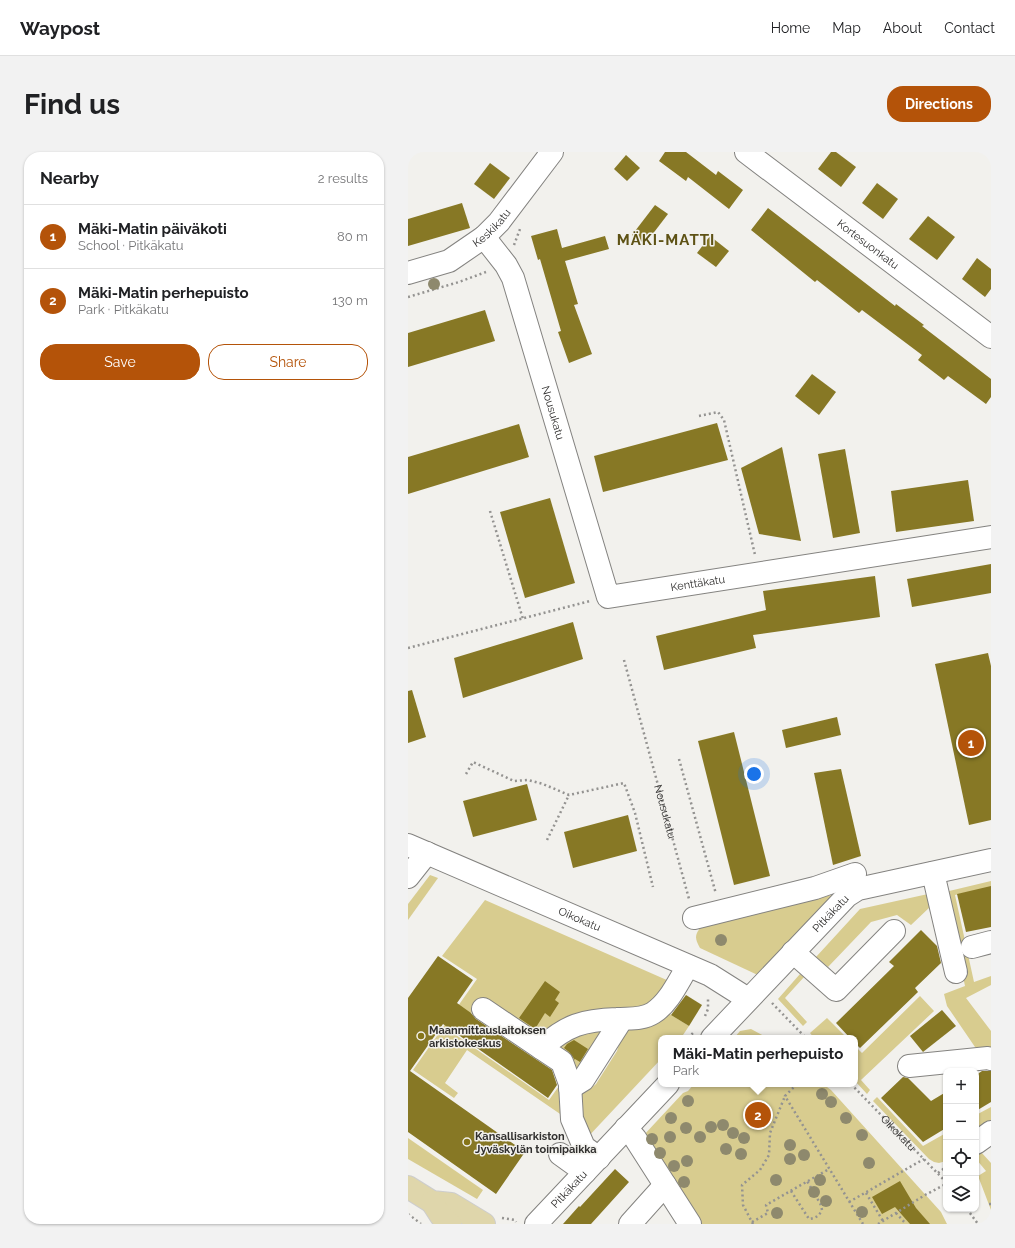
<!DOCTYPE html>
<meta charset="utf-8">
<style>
:root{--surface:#fff;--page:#f2f2f2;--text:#202124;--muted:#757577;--line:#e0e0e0;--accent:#b45309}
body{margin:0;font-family:Raleway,sans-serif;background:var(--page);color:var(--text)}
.controls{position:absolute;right:12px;bottom:12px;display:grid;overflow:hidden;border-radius:8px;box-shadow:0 1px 3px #0004}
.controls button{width:36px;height:36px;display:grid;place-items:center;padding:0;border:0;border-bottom:1px solid var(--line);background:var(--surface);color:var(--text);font:20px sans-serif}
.you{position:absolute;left:346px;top:622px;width:14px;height:14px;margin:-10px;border:3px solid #fff;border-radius:50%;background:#1a73e8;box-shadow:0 0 0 6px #1a73e833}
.badge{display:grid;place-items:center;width:26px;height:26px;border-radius:50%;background:var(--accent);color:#fff;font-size:13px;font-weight:700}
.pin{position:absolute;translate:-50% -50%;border:2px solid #fff;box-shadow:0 1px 4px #0006}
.popup{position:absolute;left:250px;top:883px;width:200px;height:52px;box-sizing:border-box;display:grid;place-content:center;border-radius:8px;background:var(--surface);filter:drop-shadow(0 1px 3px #0005);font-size:13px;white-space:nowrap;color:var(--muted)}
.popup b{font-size:15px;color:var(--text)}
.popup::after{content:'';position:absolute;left:50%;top:100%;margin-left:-8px;border:8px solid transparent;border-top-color:var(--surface)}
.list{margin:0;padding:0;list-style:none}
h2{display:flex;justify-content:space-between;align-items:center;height:52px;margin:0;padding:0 16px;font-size:17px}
h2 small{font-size:13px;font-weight:400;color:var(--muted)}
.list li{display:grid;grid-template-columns:26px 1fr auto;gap:12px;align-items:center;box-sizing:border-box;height:64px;padding:0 16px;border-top:1px solid var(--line)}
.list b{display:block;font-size:15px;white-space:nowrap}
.list p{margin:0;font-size:13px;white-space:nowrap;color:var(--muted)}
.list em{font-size:13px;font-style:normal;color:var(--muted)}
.actions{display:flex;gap:8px;padding:12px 16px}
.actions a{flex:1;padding:9px 0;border:1px solid var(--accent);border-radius:16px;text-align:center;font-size:14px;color:var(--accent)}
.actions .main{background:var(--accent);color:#fff}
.icon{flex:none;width:22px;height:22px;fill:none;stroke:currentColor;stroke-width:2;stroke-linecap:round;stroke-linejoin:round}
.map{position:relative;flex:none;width:583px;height:1072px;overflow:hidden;border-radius:16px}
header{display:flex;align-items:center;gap:24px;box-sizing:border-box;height:56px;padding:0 20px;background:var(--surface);border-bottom:1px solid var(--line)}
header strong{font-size:19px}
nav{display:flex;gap:22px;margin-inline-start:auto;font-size:14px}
.intro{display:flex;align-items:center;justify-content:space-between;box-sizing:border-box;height:96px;padding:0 24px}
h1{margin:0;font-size:28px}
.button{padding:10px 18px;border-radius:16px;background:var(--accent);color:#fff;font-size:14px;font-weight:700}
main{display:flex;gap:24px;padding:0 24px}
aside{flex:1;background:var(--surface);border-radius:16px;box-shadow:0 1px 3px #0004}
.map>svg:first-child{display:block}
.green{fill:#d8cc8f}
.building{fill:#877825}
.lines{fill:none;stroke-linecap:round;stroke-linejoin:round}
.minor-casing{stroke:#848380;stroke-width:24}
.major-casing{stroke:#cdcdcd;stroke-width:24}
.path{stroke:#949391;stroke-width:2.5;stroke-dasharray:2 3;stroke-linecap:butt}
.minor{stroke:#fff;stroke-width:22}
.major{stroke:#dfd6ab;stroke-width:22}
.tree{fill:#8e896d}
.poi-dot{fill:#867518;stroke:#f2f1ed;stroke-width:1.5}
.labels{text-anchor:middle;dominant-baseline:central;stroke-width:3;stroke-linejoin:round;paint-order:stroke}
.street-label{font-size:11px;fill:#302f2e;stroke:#f2f1ed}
.poi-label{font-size:11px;font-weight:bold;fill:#302f2e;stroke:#f2f1ed;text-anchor:start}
.district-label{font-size:15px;font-weight:bold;letter-spacing:1px;fill:#5e5215;stroke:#f2f1ed}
</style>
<header>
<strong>Waypost</strong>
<nav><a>Home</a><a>Map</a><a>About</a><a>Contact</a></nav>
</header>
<div class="intro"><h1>Find us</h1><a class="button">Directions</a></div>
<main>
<aside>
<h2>Nearby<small>2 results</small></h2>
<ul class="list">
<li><span class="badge">1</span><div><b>Mäki-Matin päiväkoti</b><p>School · Pitkäkatu</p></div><em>80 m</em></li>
<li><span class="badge">2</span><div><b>Mäki-Matin perhepuisto</b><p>Park · Pitkäkatu</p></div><em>130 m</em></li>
</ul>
<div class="actions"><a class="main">Save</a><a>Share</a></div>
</aside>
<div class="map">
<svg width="583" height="1072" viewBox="0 0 583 1072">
<rect width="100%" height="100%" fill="#f2f1ed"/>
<g class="green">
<path d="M 22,723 L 30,726 L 0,768 L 0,752 Z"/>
<path d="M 583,729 L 583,735 L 547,743 L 566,830 L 583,824 L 583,833 L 558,846 L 583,879 L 583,900 L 577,900 L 567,895 L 539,854 L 536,842 L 557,834 L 537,740 Z"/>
<path d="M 428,742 L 354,825 L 292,796 C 286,785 287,783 294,773 Z"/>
<path d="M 520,742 L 522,755 L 503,773 L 489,763 L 463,770 L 420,815 L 408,805 L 452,757 Z"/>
<path d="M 77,748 L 261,829 L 244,853 L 130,880 C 111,879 90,856 74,845 L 48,883 L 141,948 L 156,927 L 158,966 L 59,898 L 37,931 L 50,941 L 46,946 L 5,918 L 69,827 L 34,804 Z"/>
<path d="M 392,822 L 396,825 L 377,846 L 399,870 L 395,874 L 370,847 Z"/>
<path d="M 512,844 L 526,859 L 453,928 L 462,938 L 459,942 L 447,929 L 447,894 L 454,901 Z"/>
<path d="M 260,861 L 281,874 L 273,886 L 253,886 L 253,907 L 178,987 L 168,943 L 181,938 L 188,932 L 209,899 L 215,879 Z"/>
<path d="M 419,866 L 439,886 L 406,886 L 402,881 Z"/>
<path d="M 201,873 L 168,923 L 150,899 L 152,891 L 161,882 Z"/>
<path d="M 343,877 L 360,886 L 326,886 L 332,879 Z"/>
<path d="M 286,932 L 415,932 L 423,938 L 533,1060 L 539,1072 L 292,1072 L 235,984 L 275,941 L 280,939 Z"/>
<path d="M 469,945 L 515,994 L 538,981 L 538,1009 L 531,1011 L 526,1010 L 521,1007 L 465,949 Z"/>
<path d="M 583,955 L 583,975 L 568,987 L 568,963 Z"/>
<path d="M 0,986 L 75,1038 L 69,1047 L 0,1007 Z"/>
<path d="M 573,1000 L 583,1011 L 583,1058 L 570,1024 L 578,1019 L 568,1007 L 568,1003 Z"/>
</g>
<g class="building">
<path d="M 257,0 L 278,0 L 308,23 L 310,19 L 335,38 L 321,57 L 280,25 L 278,29 L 251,9 Z"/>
<path d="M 423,0 L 428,0 L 448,15 L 433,35 L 410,17 Z"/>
<path d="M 218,3 L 232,16 L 219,29 L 206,17 Z"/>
<path d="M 82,11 L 102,26 L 86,47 L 66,32 Z"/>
<path d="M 469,31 L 490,47 L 475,67 L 454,51 Z"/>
<path d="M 54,51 L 62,76 L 0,94 L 0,67 Z"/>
<path d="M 247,53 L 260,62 L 237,92 L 224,83 Z"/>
<path d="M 360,56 L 487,154 L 488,152 L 516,173 L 514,174 L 583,227 L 583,245 L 578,252 L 540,224 L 536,228 L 510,208 L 514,203 L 454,158 L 451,161 L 409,128 L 407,130 L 343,78 Z"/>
<path d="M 520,64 L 547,85 L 529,108 L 501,87 Z"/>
<path d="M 149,77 L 154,96 L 197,84 L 201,97 L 157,109 L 170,152 L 166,153 L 184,202 L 161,211 L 150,180 L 153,179 L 132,107 L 130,108 L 123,84 Z"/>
<path d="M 302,84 L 321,99 L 308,115 L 289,101 Z"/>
<path d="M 569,106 L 583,117 L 583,137 L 577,145 L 554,127 Z"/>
<path d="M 77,158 L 87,189 L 0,215 L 0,181 Z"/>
<path d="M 404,222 L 428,240 L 411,263 L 387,244 Z"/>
<path d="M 309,271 L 320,308 L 195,340 L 186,304 Z"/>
<path d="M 111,272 L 121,305 L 0,342 L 0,305 Z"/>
<path d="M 374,295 L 393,389 L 351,382 L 333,316 Z"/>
<path d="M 437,297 L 452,381 L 425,386 L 410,302 Z"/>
<path d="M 560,328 L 566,369 L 488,380 L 483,339 Z"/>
<path d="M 142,346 L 167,431 L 117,446 L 92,360 Z"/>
<path d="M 583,412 L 583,441 L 504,455 L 499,427 Z"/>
<path d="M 467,424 L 472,465 L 345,483 L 348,496 L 256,518 L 248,484 L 358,458 L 355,439 Z"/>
<path d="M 165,470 L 175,507 L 55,546 L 46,506 Z"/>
<path d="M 580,501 L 583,514 L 583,668 L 561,673 L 527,512 Z"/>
<path d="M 4,538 L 18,585 L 0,591 L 0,539 Z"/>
<path d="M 429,565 L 433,583 L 378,596 L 374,578 Z"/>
<path d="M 326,580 L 362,724 L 326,733 L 290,589 Z"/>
<path d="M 433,617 L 453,704 L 425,713 L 406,621 Z"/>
<path d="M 119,632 L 129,668 L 65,685 L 55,649 Z"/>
<path d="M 220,663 L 229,699 L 165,716 L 156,680 Z"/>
<path d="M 583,734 L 583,775 L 558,780 L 549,742 Z"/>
<path d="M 513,778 L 529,794 L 533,811 L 507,836 L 510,840 L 452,896 L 447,891 L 447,886 L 442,886 L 428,871 L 486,814 L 481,810 Z"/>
<path d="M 30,804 L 65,828 L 49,851 L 63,861 L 68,867 L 144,918 L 149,933 L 140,946 L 35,872 L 2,919 L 117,1000 L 88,1042 L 0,980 L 0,846 Z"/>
<path d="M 137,829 L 152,840 L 147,848 L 151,851 L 142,865 L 137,861 L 127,877 L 111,866 Z"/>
<path d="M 278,843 L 294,853 L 281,874 L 263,863 Z"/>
<path d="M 534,858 L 548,874 L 515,900 L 502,884 Z"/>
<path d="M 166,888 L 180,897 L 172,910 L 167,907 L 167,908 L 161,900 L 156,896 L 159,892 Z"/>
<path d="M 574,919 L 583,919 L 583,950 L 568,959 L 568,923 Z"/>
<path d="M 495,925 L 500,926 L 523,949 L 538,940 L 538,976 L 515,990 L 473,946 Z"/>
<path d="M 207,1017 L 221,1030 L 183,1072 L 155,1072 L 171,1054 L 172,1055 Z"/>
<path d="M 492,1029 L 508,1056 L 522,1072 L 502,1072 L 487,1055 L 474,1062 L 464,1045 Z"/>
</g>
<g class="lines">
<defs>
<g id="minor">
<path id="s3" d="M 338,0 L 583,185"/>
<path id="s4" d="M 76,85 L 98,113 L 105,126 L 200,445 L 583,385"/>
<path id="s5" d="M 0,121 L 41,109 L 76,85 L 91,70 L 144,0"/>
<path id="s6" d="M 0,693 L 302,823 L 340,847"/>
<path d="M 525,721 L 548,820"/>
<path d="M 0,725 L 19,701"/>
<path d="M 286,766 L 407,736 L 447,722"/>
<path d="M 564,795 L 583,790"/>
<path d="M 385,800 L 428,838 L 486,779"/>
<path d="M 75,857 L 133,896"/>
<path id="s7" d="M 304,886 L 439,744 L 450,737 L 583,708"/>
<path d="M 501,914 L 580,906 L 583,907"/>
<path d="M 162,936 L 175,928 L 214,867"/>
<path d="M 218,976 L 227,986 L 282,1072"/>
<path d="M 568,991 L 583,980"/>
<path d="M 152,1002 L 177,1020"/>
<path d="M 191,1006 L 176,995 L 164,967 L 162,932 L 154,910 L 133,896 C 159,873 175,868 209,867 C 221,866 234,868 245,861 C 261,851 270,830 280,814"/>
<path id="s8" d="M 128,1072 L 260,932"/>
<path d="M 222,1072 L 257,1033"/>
</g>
<g id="major">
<path d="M 0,1035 L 24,1050 L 43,1052 L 76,1072"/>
<path d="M 24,1050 L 33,1064 L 42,1072"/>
</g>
</defs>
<use href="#minor" class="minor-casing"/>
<use href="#major" class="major-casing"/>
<g class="path">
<path d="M 106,93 L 112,77"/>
<path d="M 0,145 L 51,130 L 78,120"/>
<path d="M 291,264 L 310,260 L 316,268 L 347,403"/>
<path d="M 82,359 L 115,467"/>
<path d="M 0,496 L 182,449"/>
<path id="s1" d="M 216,508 L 281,747"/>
<path d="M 271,607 L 308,742"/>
<path d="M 58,622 L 65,610 L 106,629 L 120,628 L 135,632 L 161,643 L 216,631 L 227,661 L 245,735"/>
<path d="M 139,688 L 161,643"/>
<path d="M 364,851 L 398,886"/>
<path d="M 297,864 L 300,857 L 300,846"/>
<path d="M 280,886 L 285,881"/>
<path d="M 389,932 L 377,944 L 455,1072"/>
<path id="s2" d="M 443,932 L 538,1030"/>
<path d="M 530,1021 L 538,1015"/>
<path d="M 383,1039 L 401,1067 C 408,1066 411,1064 414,1058 L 413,1053 L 399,1029"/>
<path d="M 458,1041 L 475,1069"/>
<path d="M 441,1050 L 516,1007"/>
<path d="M 581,1052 L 583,1052"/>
<path d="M 559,1057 L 570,1072"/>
<path d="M 488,1061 L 498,1072"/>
<path d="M 0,1062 L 13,1072"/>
<path d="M 94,1066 L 107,1068 L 108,1070"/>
<path d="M 344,1070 L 360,1061 L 358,1053 L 421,1017"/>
<path d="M 345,1072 L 335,1053 L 334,1033 L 352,1018 L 361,1003 L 362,981 L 377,944"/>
<path d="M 470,1072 L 517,1043 L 538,1032"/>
</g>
<use href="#minor" class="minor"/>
<use href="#major" class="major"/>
</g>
<g class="tree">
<circle cx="26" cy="132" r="6"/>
<circle cx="313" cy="788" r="6"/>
<circle cx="414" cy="942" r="6"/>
<circle cx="280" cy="949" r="6"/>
<circle cx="423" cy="950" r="6"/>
<circle cx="263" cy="966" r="6"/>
<circle cx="438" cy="966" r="6"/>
<circle cx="315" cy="973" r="6"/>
<circle cx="303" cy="975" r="6"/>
<circle cx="278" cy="976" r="6"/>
<circle cx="325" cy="981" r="6"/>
<circle cx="454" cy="983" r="6"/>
<circle cx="262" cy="985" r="6"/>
<circle cx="292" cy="985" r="6"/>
<circle cx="336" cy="986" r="6"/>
<circle cx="244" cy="987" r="6"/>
<circle cx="382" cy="993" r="6"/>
<circle cx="318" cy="997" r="6"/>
<circle cx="252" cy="1001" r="6"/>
<circle cx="333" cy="1002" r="6"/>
<circle cx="396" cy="1003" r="6"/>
<circle cx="382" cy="1007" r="6"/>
<circle cx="279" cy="1009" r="6"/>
<circle cx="461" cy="1011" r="6"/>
<circle cx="266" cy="1014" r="6"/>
<circle cx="368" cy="1028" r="6"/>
<circle cx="412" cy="1028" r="6"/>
<circle cx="276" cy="1030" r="6"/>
<circle cx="406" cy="1040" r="6"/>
<circle cx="418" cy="1049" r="6"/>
<circle cx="454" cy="1060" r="6"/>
<circle cx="369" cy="1061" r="6"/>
</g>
<g class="poi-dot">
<circle cx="13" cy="884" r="4"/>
<circle cx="59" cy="990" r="4"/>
</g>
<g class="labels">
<g class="street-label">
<text stroke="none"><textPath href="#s5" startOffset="97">Keskikatu</textPath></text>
<text stroke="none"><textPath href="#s3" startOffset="153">Kortesuonkatu</textPath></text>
<text stroke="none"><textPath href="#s4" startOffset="191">Nousukatu</textPath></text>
<text stroke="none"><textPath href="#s4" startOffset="474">Kenttäkatu</textPath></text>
<text stroke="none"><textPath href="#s1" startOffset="157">Nousukatu</textPath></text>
<text stroke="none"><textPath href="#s7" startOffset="172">Pitkäkatu</textPath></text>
<text stroke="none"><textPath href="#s6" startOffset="187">Oikokatu</textPath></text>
<text stroke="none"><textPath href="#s2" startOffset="68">Oikokatu</textPath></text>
<text stroke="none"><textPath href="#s8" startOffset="48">Pitkäkatu</textPath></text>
</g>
<g class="poi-label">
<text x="21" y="878">Maanmittauslaitoksen<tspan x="21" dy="13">arkistokeskus</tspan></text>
<text x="67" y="984">Kansallisarkiston<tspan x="67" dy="13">Jyväskylän toimipaikka</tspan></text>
</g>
<g class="district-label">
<text x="258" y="88">MÄKI-MATTI</text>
</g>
</g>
</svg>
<div class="controls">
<button>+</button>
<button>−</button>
<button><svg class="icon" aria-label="locate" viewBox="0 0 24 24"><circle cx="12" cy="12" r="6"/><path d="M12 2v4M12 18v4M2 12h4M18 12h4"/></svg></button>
<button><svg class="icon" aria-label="layers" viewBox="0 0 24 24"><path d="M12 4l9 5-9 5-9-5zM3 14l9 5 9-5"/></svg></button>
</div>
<div class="you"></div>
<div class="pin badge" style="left:563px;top:591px">1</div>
<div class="pin badge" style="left:350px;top:963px">2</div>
<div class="popup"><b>Mäki-Matin perhepuisto</b>Park</div>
</div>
</main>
